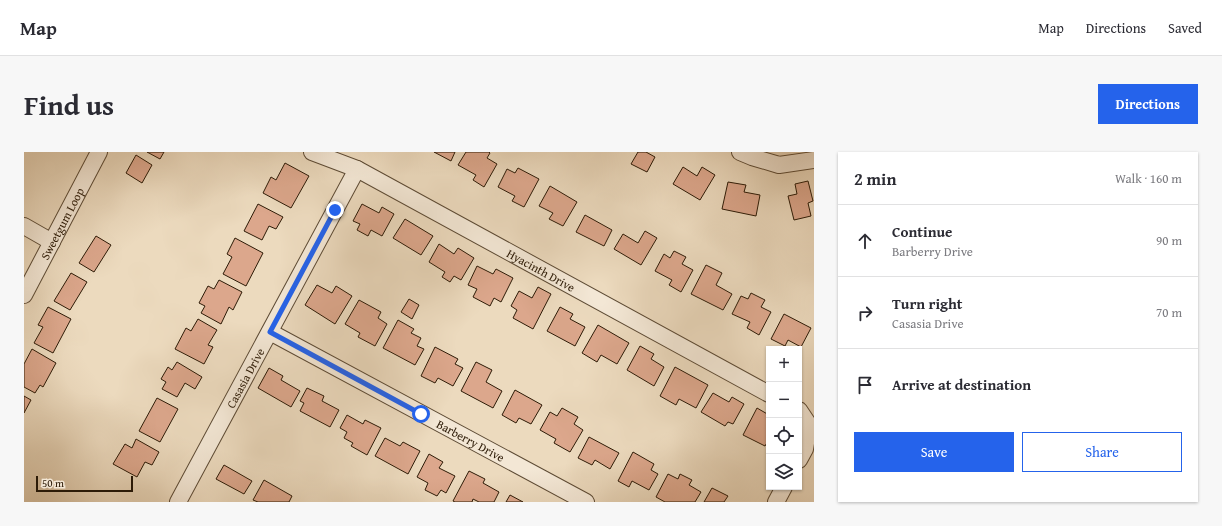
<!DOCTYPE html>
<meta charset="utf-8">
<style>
:root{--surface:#fff;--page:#f7f7f7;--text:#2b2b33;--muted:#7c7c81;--line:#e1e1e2;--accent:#2563eb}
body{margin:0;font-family:"Gentium Book Plus",serif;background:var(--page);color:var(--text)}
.controls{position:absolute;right:12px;bottom:12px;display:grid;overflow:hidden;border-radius:0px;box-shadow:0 1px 3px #0004}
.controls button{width:36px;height:36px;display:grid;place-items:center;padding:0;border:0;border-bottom:1px solid var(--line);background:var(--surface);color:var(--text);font:20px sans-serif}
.scale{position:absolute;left:12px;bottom:10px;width:97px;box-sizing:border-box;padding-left:4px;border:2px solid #2d1b07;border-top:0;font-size:11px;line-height:14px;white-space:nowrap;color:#2d1b07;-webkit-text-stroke:3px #f3e7d5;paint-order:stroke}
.stop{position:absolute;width:12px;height:12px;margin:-9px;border:3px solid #2563eb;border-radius:50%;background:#fff}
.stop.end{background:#2563eb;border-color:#fff;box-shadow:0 1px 4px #0008}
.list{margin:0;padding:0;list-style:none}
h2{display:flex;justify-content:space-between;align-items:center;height:52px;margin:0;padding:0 16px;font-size:17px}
h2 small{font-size:13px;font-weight:400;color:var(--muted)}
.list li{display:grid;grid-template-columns:26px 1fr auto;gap:12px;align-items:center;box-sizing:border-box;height:72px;padding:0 16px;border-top:1px solid var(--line)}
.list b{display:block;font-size:15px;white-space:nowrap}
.list p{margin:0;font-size:13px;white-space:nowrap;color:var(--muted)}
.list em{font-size:13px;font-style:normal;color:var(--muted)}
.actions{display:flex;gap:8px;padding:12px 16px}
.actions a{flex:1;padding:9px 0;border:1px solid var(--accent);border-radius:0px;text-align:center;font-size:14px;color:var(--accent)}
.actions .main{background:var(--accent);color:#fff}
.icon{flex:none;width:22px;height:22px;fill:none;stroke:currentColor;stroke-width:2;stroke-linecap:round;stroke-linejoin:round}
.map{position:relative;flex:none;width:790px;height:350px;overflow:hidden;border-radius:0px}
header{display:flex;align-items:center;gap:24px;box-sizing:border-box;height:56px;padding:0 20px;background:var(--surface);border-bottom:1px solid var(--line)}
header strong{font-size:19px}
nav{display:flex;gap:22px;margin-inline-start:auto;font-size:14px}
.intro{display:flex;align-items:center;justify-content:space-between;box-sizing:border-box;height:96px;padding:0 24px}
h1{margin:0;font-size:28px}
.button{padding:10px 18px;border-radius:0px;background:var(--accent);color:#fff;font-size:14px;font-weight:700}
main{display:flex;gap:24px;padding:0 24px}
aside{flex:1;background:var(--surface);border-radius:0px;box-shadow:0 1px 3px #0004}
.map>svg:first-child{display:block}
.building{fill:#dca78c;stroke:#2d1b07}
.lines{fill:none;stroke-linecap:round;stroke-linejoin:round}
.minor-casing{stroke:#5d4b35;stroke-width:18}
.minor{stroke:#f3e7d5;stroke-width:16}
.route{stroke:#2563eb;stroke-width:5}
.labels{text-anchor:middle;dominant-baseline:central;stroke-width:3;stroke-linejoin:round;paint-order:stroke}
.street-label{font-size:12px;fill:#2d1b07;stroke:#f3e7d5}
</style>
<header>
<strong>Map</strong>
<nav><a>Map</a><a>Directions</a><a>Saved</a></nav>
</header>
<div class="intro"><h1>Find us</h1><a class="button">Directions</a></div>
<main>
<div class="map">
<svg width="790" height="350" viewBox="0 0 790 350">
<rect width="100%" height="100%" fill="#ecdabe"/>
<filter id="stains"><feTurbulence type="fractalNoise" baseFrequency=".005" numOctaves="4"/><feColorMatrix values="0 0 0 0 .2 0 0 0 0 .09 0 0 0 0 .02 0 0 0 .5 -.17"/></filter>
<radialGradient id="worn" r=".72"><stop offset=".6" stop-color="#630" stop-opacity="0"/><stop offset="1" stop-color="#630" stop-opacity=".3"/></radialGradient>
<g class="building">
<path d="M 123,0 L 140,0 L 136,7 Z"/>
<path d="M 410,0 L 431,0 L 427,9 Z"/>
<path d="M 442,0 L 465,0 L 466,1 L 463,6 L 473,12 L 460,35 L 449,28 L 452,23 L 434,13 Z"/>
<path d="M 614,0 L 622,0 L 631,5 L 623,20 L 607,12 Z"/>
<path d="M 112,3 L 128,13 L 118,31 L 102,21 Z"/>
<path d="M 261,11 L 285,24 L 267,56 L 239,41 L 247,25 L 252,28 Z"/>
<path d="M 659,15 L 673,24 L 678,15 L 691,23 L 676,48 L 649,32 Z"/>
<path d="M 494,16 L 515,27 L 500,55 L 488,49 L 491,44 L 474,35 L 483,17 L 491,21 Z"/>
<path d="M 784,29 L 789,49 L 784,51 L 787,64 L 770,68 L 764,44 L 773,42 L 771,32 Z"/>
<path d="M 704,30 L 722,33 L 720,40 L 736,43 L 732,64 L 698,57 Z"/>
<path d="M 526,34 L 553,50 L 539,74 L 525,67 L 529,61 L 515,54 Z"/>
<path d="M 234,52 L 259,65 L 252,77 L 245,74 L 238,88 L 220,79 Z"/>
<path d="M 338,52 L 355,61 L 358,55 L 370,62 L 358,84 L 347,78 L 344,84 L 333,78 L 336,72 L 329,69 Z"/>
<path d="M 561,63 L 588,78 L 580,94 L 552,80 Z"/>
<path d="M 381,67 L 409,84 L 397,103 L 369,86 Z"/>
<path d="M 621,79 L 633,86 L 617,113 L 590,97 L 599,82 L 614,91 Z"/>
<path d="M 72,84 L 87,93 L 70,120 L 55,111 Z"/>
<path d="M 211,86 L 239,101 L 222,134 L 199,122 L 208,105 L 203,102 Z"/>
<path d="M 415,92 L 430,102 L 434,96 L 450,106 L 437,128 L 430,124 L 426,130 L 418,125 L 421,120 L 405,110 Z"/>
<path d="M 650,99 L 662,105 L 658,112 L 669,118 L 657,140 L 645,133 L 648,128 L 631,119 L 640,102 L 646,106 Z"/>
<path d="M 682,113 L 698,121 L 692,133 L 708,142 L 699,158 L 667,142 Z"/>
<path d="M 453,114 L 469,122 L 472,117 L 489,126 L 477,150 L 470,146 L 466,154 L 449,145 L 453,137 L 444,133 Z"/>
<path d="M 47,121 L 63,130 L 46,158 L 30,149 Z"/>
<path d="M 195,128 L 218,140 L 209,158 L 205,155 L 197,172 L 177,161 L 181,154 L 175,151 L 184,134 L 190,137 Z"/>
<path d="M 293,133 L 308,141 L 312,134 L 328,144 L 311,172 L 281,153 Z"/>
<path d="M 514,135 L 527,142 L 509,177 L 489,166 L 493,158 L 487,154 L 495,139 L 508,146 Z"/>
<path d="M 727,141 L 741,148 L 737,155 L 747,160 L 735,183 L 723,176 L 726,170 L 708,162 L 717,144 L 724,147 Z"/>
<path d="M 385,147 L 395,153 L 388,167 L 377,160 Z"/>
<path d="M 335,148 L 357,160 L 354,166 L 363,172 L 351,194 L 334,185 L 336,181 L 321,172 Z"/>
<path d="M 24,155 L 47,167 L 29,201 L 10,191 L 19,175 L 14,173 Z"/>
<path d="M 536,155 L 549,162 L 546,167 L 561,175 L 551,194 L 523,179 Z"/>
<path d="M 760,162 L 787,176 L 777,195 L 764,188 L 761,194 L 747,187 Z"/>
<path d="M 174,167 L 193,178 L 184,193 L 189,195 L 180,212 L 151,197 L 162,176 L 167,179 Z"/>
<path d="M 374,168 L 390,177 L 387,181 L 397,186 L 393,194 L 400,197 L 391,213 L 359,196 Z"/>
<path d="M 574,173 L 605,191 L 593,212 L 577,203 L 573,210 L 558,201 Z"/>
<path d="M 616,194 L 630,202 L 627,207 L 640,215 L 630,234 L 603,218 Z"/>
<path d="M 411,195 L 434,207 L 431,212 L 439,216 L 429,234 L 414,226 L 411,231 L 397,224 Z"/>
<path d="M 8,197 L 32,211 L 19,235 L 16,233 L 11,241 L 0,235 L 0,212 Z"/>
<path d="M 153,210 L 178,225 L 171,237 L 161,231 L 153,245 L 138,237 L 142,230 L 137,227 L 144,215 L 148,218 Z"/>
<path d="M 452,210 L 468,218 L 462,230 L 478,239 L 469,256 L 437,239 Z"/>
<path d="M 651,215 L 684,233 L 672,256 L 655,247 L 652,253 L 636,244 Z"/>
<path d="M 245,216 L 259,224 L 257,228 L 276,239 L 267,255 L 234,236 Z"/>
<path d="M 283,236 L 300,244 L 298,249 L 315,258 L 306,275 L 276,259 L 280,251 L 276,249 Z"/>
<path d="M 491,238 L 518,253 L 507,272 L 495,266 L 492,271 L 478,263 Z"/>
<path d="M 689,241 L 705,250 L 708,245 L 720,252 L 709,272 L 704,270 L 701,274 L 677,260 Z"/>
<path d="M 0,244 L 7,248 L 0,261 Z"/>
<path d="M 133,246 L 154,257 L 136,290 L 115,279 Z"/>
<path d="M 538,256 L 554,265 L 550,272 L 559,278 L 546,300 L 530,291 L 532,287 L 516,278 L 526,260 L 533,264 Z"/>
<path d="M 733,256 L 745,263 L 743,267 L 745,268 L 745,290 L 744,289 L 741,294 L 719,283 Z"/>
<path d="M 323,263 L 339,272 L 341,268 L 357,276 L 343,303 L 327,294 L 329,291 L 320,286 L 323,280 L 316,276 Z"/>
<path d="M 565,285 L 595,301 L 586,317 L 571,308 L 568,313 L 554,306 Z"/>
<path d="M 361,286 L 376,294 L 379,290 L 396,299 L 384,322 L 351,304 Z"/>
<path d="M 112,287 L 135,300 L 128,313 L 121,310 L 113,325 L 89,312 L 101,292 L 108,296 Z"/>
<path d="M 609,300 L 630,312 L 627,318 L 634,322 L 625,338 L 608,329 L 605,335 L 594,329 Z"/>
<path d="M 405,302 L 419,310 L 415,316 L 431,324 L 422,341 L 417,338 L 413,344 L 401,338 L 404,331 L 393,325 Z"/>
<path d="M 200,313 L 228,329 L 220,342 L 192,327 Z"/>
<path d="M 445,319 L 461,327 L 459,331 L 475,340 L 470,350 L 455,350 L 449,347 L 448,350 L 431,350 L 429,349 Z"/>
<path d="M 644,322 L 654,327 L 656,322 L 668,328 L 665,333 L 677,340 L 671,350 L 641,350 L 632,345 Z"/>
<path d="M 240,328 L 268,344 L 265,350 L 234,350 L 229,348 Z"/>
<path d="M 688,336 L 704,344 L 700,350 L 680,350 Z"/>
<path d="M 486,343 L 499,350 L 482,350 Z"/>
</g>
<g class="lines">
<defs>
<g id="minor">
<path id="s1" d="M 288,0 L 333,17 L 745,242"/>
<path d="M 716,0 L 728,5 L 755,13 L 790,8"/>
<path d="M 0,74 L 28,90"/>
<path id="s2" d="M 0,143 L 75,0"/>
<path id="s3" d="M 246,180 L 562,350"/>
<path d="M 775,258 L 785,273 L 781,297 L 775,308"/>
<path id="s4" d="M 154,350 L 333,17"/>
<path d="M 752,350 L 760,335"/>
</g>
</defs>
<use href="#minor" class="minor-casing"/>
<use href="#minor" class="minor"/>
</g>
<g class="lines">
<path class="route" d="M 311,58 L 246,180 L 397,262"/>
</g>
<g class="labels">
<g class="street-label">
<text stroke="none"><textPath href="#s2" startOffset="81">Sweetgum Loop</textPath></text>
<text stroke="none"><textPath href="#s1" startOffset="258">Hyacinth Drive</textPath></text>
<text stroke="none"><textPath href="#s4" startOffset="141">Casasia Drive</textPath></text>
<text stroke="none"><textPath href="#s3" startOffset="228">Barberry Drive</textPath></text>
</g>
</g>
<rect width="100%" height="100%" filter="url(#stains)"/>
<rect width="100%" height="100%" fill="url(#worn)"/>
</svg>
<div class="controls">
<button>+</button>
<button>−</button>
<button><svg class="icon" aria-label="locate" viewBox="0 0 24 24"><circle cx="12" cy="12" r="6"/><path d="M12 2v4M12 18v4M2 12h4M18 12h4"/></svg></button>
<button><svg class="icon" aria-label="layers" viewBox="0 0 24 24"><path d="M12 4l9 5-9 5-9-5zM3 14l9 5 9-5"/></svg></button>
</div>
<div class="scale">50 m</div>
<div class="stop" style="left:397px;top:262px"></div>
<div class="stop end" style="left:311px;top:58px"></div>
</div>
<aside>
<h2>2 min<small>Walk · 160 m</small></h2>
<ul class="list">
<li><svg class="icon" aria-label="ahead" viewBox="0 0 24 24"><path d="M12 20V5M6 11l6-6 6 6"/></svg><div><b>Continue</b><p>Barberry Drive</p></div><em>90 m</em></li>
<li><svg class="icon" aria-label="right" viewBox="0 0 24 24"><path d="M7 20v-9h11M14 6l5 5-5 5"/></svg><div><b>Turn right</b><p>Casasia Drive</p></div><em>70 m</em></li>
<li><svg class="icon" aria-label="arrive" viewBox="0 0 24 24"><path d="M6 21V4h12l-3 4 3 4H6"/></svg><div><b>Arrive at destination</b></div></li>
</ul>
<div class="actions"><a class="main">Save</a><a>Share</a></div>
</aside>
</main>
